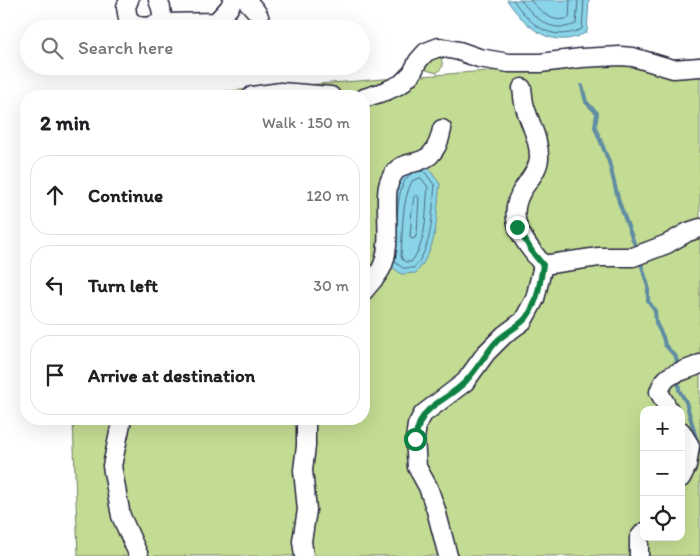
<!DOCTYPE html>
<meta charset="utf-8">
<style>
:root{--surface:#fff;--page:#f6f6f6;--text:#202124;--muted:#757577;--line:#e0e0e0}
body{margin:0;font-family:Itim,sans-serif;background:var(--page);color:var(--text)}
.controls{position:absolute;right:15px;bottom:15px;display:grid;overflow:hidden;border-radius:10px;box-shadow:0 5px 20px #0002}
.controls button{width:45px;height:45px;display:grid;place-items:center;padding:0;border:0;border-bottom:1px solid var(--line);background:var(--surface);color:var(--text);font:25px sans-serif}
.stop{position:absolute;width:15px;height:15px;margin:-11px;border:4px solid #0b8043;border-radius:50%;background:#fff}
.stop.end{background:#0b8043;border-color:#fff;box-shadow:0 1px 5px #0008}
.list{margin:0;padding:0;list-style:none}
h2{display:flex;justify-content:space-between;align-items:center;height:65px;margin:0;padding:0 20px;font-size:21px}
h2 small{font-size:16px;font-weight:400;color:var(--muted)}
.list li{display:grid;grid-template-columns:32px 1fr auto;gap:15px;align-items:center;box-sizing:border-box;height:80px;margin:0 10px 10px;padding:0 10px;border:1px solid var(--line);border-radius:20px}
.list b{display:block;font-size:19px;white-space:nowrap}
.list em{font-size:16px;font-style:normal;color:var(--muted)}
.icon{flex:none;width:28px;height:28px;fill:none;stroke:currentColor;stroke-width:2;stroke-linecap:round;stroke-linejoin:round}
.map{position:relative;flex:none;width:700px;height:556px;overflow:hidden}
.search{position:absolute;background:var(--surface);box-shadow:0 5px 20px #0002;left:20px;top:20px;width:350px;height:55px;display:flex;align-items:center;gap:12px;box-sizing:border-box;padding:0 18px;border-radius:28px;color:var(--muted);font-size:19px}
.panel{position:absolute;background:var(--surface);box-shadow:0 5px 20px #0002;left:20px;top:90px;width:350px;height:335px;border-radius:20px}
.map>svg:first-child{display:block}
.green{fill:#c3dc93;stroke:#727f67;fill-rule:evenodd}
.water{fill:#89d4e9;stroke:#608da3}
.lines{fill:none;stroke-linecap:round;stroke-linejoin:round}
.shore{stroke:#4b6981;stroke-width:1}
.stream{stroke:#608da3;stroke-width:4}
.minor-casing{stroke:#22223b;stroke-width:21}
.minor{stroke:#fff;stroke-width:18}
.route{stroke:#0b8043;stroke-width:6}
</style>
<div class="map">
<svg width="700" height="556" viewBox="0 0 700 556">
<rect width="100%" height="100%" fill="#fff"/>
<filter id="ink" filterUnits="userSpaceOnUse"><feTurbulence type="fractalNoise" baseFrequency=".02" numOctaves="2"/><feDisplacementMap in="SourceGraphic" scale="10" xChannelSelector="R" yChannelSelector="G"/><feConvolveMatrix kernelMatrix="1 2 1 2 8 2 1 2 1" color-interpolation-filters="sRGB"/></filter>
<g filter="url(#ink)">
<g class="green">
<path d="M 431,56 L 441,58 L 443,66 L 437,73 L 426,70 L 425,65 Z"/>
<path d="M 700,57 L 700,556 L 78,556 L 73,419 L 364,419 L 364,96 L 163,96 L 474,72 ZM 644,410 L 681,410 L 681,537 L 644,537 Z"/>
</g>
<g class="water">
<path d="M 507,0 L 589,0 L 587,32 C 553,52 525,27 507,0 Z"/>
<path d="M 426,165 L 440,184 C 435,220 440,243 416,273 L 401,274 L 390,265 C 392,234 390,201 403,173 Z"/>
</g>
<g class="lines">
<g class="shore">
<path d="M 513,0 C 531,25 550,43 582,29 L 584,0"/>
<path d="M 521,0 C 535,19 551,34 576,24 L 578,0"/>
<path d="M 530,0 C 542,12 551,24 569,18 L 570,0"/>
<path d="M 421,178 L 428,187 C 425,212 428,241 411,262 L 406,262 L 402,259 L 401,255 C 403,231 401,203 412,181 Z"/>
<path d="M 417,195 L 419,198 L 417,233 L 415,238 L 412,239 L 410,237 L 412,210 L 414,197 Z"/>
<path d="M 397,221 C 398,207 398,183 411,174"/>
<path d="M 395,259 L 396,263 L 403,268 L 414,268 C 434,244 431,215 435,186 L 424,171 L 417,172"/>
</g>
<g class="stream">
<path d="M 582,86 L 586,102 L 597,113 L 595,127 L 609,162 L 619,202 L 637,251"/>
<path d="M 640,260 L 648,286 L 648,301 L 655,311 L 656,323 L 663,337 L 665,345 L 676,357 L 678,368"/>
<path d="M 678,377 L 679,390 L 686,402 L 700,452"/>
</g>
<defs>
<g id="minor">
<path d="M 129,0 L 126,7 L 128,19 L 138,26 L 146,27 L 163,23 L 216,22 L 229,8 L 233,0"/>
<path d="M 158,0 L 161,8 L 163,23"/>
<path d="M 246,0 C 254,9 265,17 257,29"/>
<path d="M 252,96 L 281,92 L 331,96"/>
<path d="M 364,98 L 386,91 L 401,84 L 412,73 L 418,61 L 426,52 L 439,47 L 459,51 L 479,58 L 509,63 L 540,63 L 581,58 L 620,56 L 633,57 L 673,69 L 700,67"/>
<path d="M 543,265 L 599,257 L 633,257 L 667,244 L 688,232 L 700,228"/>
<path d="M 364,291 C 369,284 377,277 381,269 C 390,252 387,227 387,208 C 387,198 386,187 391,178 C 404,151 433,177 442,129"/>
<path d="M 669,410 L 659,392 C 666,370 681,374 700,364"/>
<path d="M 122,419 L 112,466 L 121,516 L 139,556"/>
<path d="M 681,431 L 690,446 L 687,466 L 681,478"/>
<path d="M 304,556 L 302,541 L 307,510 L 303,470 L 306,446 L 306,419"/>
<path d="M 448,556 L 436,510 L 428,487 L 417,467 L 415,439 L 417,425 L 423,414 L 465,382 L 486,353 L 504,335 L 523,321 L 535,299 L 543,265 C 523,240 503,217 525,186 C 530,179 538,169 539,159 C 540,141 530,124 525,107 C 523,101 523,94 522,88"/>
<path d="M 639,556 L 639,538 L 644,532"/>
</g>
</defs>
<use href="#minor" class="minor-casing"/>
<use href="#minor" class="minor"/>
</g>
</g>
<g class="lines" filter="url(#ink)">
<path class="route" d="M 415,439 C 422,401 443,405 466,381 C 477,369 485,355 496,342 C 504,334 514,329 523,321 C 537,308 540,283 543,265 L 533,253 L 517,227"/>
</g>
</svg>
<div class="controls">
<button>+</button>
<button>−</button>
<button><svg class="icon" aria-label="locate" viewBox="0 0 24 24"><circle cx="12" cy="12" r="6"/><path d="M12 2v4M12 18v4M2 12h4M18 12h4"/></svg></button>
</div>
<div class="stop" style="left:415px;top:439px"></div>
<div class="stop end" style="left:517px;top:227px"></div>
<div class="search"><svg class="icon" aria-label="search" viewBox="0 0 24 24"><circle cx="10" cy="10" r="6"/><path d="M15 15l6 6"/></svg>Search here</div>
<section class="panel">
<h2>2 min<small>Walk · 150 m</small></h2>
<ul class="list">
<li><svg class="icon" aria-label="ahead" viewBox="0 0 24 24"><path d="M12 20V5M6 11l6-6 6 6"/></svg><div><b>Continue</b></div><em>120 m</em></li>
<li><svg class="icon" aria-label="left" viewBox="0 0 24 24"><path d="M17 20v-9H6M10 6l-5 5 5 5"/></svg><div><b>Turn left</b></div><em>30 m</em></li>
<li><svg class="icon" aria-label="arrive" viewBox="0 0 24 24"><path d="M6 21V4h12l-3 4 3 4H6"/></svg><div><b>Arrive at destination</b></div></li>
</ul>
</section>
</div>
